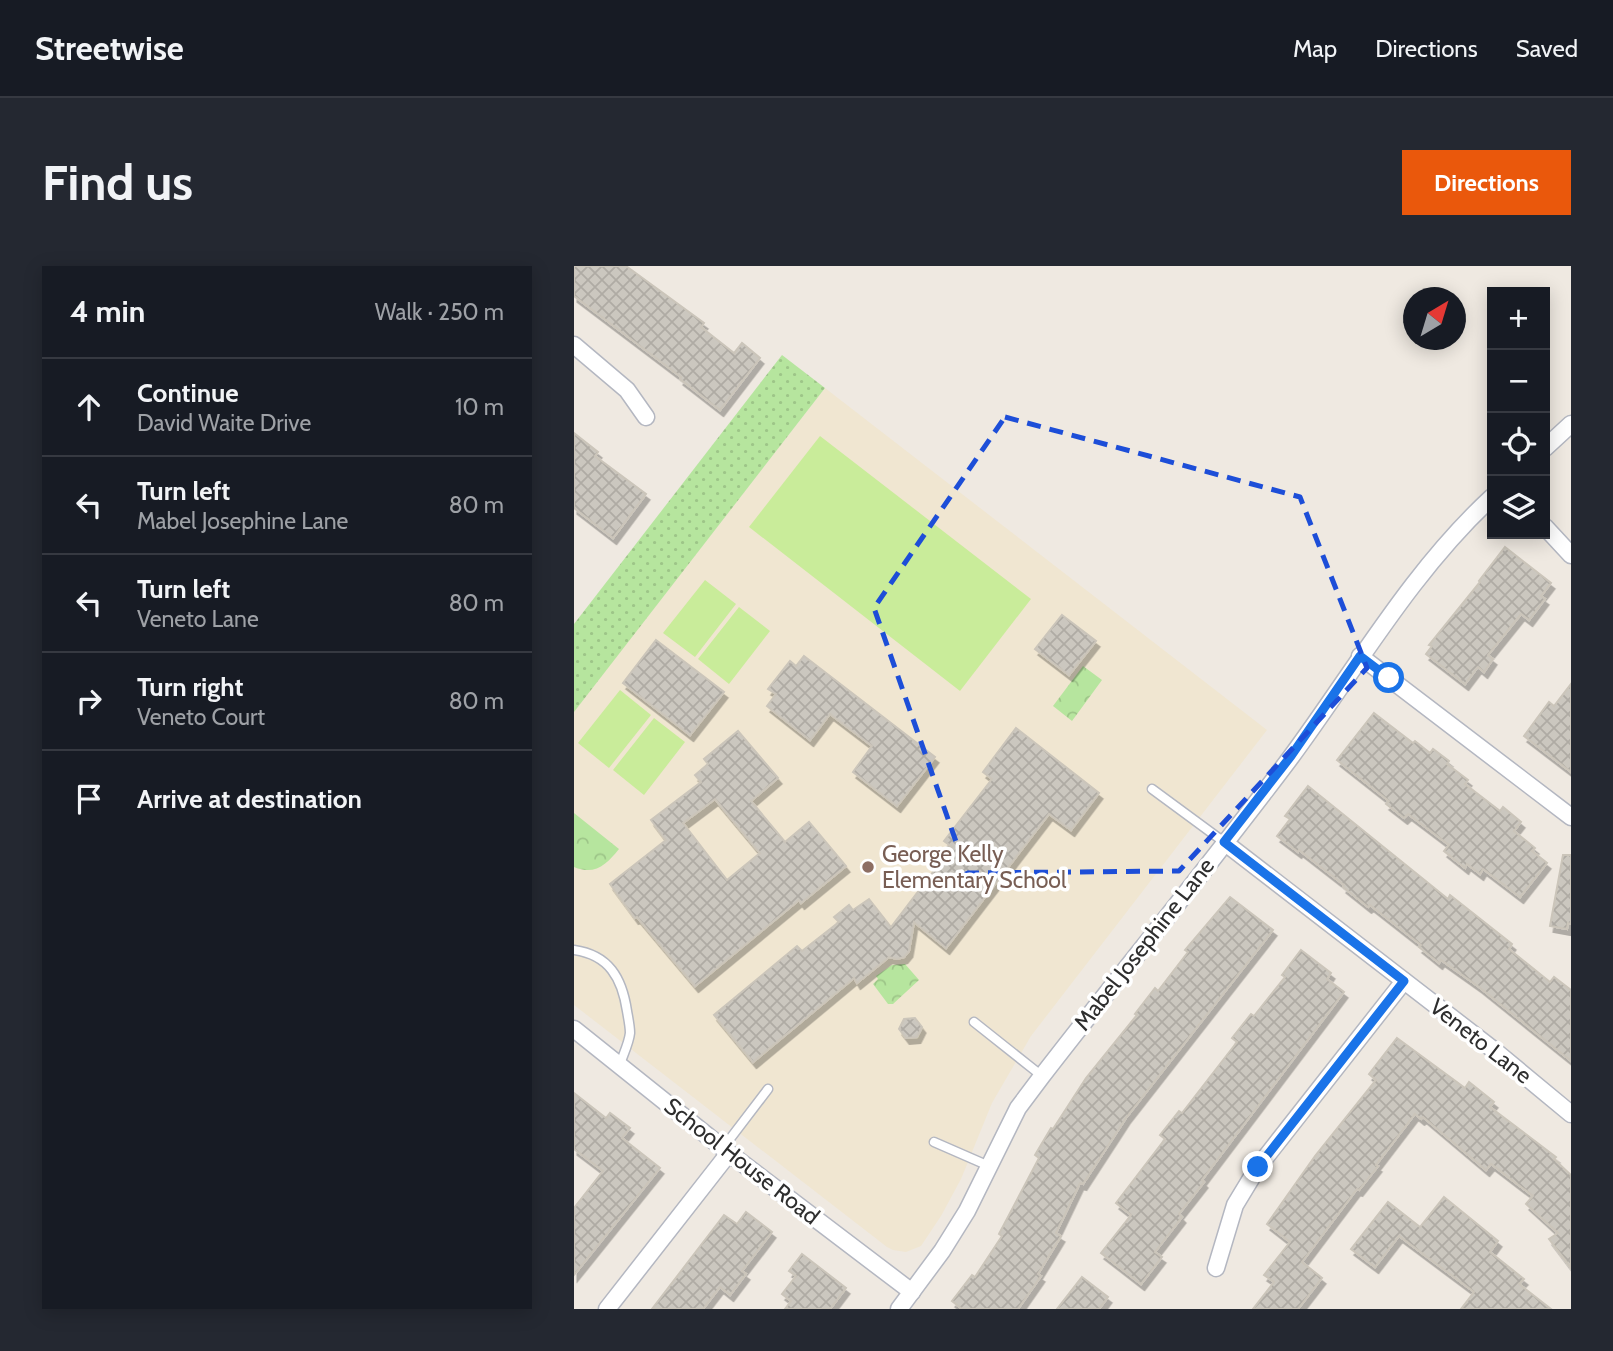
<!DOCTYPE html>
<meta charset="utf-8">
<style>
:root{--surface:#171b24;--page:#242831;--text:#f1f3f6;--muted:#9ea1a6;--line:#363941;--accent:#ea580c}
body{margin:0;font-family:Cabin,sans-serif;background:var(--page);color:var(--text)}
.controls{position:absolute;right:21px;top:21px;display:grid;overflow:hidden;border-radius:0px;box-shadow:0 4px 18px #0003}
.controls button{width:63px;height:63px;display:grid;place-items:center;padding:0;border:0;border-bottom:2px solid var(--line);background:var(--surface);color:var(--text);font:35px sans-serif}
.compass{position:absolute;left:829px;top:21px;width:63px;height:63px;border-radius:50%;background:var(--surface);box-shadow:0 4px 18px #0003;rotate:38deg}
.stop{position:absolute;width:21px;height:21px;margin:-16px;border:5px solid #1a73e8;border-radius:50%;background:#fff}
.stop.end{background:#1a73e8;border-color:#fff;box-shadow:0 2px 7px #0008}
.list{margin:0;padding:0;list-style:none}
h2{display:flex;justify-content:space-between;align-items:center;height:91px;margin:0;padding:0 28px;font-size:30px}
h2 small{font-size:23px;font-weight:400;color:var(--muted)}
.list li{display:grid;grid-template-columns:46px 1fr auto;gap:21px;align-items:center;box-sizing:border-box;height:98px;padding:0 28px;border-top:2px solid var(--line)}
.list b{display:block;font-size:26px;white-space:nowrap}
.list p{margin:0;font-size:23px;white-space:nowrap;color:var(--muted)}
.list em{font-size:23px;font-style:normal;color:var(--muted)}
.icon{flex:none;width:38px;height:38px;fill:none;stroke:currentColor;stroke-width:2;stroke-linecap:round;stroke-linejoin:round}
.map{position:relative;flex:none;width:997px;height:1043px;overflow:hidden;border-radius:0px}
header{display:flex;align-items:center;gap:42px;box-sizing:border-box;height:98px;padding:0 35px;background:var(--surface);border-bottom:2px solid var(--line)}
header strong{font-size:33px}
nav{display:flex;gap:38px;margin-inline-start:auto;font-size:24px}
.intro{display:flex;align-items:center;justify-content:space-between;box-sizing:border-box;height:168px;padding:0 42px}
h1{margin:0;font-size:49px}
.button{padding:18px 32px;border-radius:0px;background:var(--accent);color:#fff;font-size:24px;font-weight:700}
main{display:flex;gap:42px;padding:0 42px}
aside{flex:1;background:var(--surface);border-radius:0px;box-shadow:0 4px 18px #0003}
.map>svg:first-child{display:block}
.education{fill:#f0e6d1}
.grass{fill:url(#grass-dots)}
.park{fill:url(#park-crowns)}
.pitch{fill:#c9ec9a}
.building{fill:url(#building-cross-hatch);stroke:#cbc5ba;stroke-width:2;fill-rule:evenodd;filter:url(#shadow)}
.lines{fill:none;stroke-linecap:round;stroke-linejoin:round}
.lane-casing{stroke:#b4b7c1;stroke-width:11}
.street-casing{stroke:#b4b7c1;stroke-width:19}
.lane{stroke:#fff;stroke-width:8}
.street{stroke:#fff;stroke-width:16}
.route{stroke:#1a73e8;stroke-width:9}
.marked{fill:none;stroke:#1d4ed8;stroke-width:5;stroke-dasharray:14 9;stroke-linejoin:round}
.education-dot{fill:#8d6e63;stroke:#fff;stroke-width:2.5}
.labels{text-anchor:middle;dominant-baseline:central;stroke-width:7;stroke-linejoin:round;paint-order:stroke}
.education-label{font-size:23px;fill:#785e54;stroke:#fff;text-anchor:start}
.street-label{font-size:23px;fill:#2e2e2e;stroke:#fff}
</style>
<header>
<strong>Streetwise</strong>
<nav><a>Map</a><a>Directions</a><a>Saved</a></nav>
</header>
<div class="intro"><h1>Find us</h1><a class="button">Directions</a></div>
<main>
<aside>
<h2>4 min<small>Walk · 250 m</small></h2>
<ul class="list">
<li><svg class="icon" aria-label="ahead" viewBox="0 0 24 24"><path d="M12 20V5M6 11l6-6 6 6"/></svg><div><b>Continue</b><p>David Waite Drive</p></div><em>10 m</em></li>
<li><svg class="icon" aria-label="left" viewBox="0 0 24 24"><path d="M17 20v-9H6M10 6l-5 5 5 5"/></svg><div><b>Turn left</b><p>Mabel Josephine Lane</p></div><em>80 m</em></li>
<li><svg class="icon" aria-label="left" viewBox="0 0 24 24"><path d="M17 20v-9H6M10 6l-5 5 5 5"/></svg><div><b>Turn left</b><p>Veneto Lane</p></div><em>80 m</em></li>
<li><svg class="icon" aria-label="right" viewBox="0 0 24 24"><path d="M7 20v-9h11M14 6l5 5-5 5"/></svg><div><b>Turn right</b><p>Veneto Court</p></div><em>80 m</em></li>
<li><svg class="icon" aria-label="arrive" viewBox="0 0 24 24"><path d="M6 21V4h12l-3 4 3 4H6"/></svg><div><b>Arrive at destination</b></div></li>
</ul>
</aside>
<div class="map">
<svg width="997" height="1043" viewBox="0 0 997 1043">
<defs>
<pattern id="grass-dots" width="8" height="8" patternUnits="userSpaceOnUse" patternTransform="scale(1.75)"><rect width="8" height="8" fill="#b6e59e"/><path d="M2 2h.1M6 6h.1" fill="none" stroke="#9dc588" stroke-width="1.8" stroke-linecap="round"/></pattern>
<pattern id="park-crowns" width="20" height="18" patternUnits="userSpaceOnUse" patternTransform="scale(1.75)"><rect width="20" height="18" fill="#b6e59e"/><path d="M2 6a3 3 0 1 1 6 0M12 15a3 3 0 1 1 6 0" fill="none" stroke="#9dc588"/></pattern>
<pattern id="building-cross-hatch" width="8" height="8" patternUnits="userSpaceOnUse" patternTransform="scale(1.75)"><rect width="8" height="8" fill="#cbc7bf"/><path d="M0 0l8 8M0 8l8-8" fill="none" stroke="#afaba4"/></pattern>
<filter id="shadow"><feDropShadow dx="3.5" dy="6" stdDeviation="0" flood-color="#0004"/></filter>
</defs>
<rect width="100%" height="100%" fill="#efe9e1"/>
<path class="education" d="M 251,122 L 693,464 L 457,770 L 418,837 L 387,913 L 367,950 L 347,980 L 332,986 L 319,984 L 313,981 L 0,739 L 0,445 Z"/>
<path class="grass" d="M 208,89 L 251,122 L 0,446 L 0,358 Z"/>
<g class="park">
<path d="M 509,400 L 528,414 L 498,455 L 479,440 Z"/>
<path d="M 0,547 L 45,583 C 33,598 21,610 0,601 Z"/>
<path d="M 331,698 L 345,714 L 319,738 L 314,738 L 299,718 L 304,713 L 302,710 L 318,699 Z"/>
</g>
<g class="pitch">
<path d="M 246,170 L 457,333 L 386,425 L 175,261 Z"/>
<path d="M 131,314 L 162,338 L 121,391 L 89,367 Z"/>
<path d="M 165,341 L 196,365 L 155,418 L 124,393 Z"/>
<path d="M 46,424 L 77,449 L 35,502 L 4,477 Z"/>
<path d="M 80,452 L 111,476 L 70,529 L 39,504 Z"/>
</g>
<g class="building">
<path d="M 0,0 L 52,0 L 130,57 L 127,61 L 160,87 L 168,77 L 186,92 L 146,144 L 106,113 L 107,111 L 0,30 Z"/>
<path d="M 0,167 L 24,186 L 21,190 L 72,228 L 39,272 L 0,242 Z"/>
<path d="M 931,281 L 977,317 L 967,330 L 971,333 L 955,354 L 947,348 L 914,389 L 919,393 L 910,406 L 904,401 L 891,418 L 852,388 L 858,380 L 855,379 L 906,316 L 905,315 Z"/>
<path d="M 488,349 L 522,375 L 495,409 L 461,383 Z"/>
<path d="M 82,374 L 150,426 L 116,469 L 49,417 Z"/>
<path d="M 230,390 L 361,491 L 323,540 L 279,506 L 298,480 L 256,448 L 236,474 L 193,440 L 202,428 L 194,423 L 216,395 L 222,400 Z"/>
<path d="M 997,418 L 997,506 L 950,470 L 975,436 L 980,440 Z"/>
<path d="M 800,447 L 839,477 L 841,475 L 856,487 L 859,483 L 875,495 L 873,498 L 894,514 L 891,518 L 926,545 L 929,541 L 947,556 L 940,565 L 961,582 L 958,585 L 973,597 L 946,631 L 909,603 L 906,608 L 893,598 L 891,602 L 870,585 L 875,579 L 834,548 L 830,552 L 812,538 L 815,535 L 763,494 Z"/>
<path d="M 442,462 L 525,527 L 497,564 L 475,548 L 372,682 L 340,656 L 335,685 L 330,691 L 323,693 L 315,691 L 283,717 L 280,712 L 179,796 L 140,749 L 223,680 L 228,685 L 265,656 L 260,651 L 275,639 L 279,644 L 295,633 L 317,661 L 378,581 L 370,575 L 418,513 L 409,506 Z"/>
<path d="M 164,465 L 204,512 L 177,535 L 211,576 L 235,556 L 272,600 L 227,637 L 225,634 L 121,720 L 63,651 L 61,652 L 36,618 L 92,574 L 77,554 L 127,516 L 121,509 L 134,498 L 130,493 ZM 141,533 L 186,587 L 153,614 L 109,557 Z"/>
<path d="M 734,520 L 874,633 L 876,629 L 938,678 L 935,683 L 976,716 L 980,711 L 997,724 L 997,795 L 905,721 L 867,694 L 865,697 L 845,681 L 847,679 L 796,639 L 794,641 L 769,621 L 770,619 L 725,584 L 724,586 L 703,570 L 716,553 L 711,550 Z"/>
<path d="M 989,589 L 997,589 L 997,658 L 994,657 L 993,663 L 976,660 Z"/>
<path d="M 656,631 L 699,664 L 552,852 L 509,918 L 506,917 L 482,967 L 487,970 L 464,1008 L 467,1010 L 444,1043 L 388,1043 L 378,1035 L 398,1009 L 401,1011 L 428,970 L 425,968 L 465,892 L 461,889 L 477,862 L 479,863 L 512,812 L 563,749 L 561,748 L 581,722 L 584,725 L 614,686 L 611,684 Z"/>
<path d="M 727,684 L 757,707 L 753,713 L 770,726 L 628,914 L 630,916 L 605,948 L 608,951 L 581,986 L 588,991 L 567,1018 L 527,987 L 557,949 L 542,937 L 591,873 L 586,869 L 605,845 L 608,847 L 639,807 L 663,776 L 658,772 L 677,748 L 680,750 L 711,711 L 708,709 Z"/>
<path d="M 341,752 L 348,761 L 343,771 L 332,772 L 325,763 L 330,753 Z"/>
<path d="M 823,772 L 891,822 L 895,816 L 920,836 L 916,841 L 982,891 L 980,893 L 997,909 L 997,1002 L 975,973 L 984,967 L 952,938 L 959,930 L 917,898 L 912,904 L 849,851 L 847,853 L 841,848 L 802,899 L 804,900 L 785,924 L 783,923 L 728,996 L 748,1012 L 724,1043 L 679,1043 L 700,1016 L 690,1009 L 716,976 L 693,958 L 741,890 L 802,814 L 795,808 Z"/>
<path d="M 0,827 L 32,852 L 36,847 L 56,862 L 48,872 L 86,902 L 0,1009 L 0,942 L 29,905 L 0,883 Z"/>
<path d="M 870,931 L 924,975 L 916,986 L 950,1013 L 945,1018 L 977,1043 L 887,1043 L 900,1026 L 825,970 L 801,1001 L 777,983 L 814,936 L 846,961 Z"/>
<path d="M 172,946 L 198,966 L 168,1005 L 172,1008 L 156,1029 L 146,1021 L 129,1043 L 78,1043 L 150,949 L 163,958 Z"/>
<path d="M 228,988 L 272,1022 L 256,1043 L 211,1043 L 217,1035 L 208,1028 L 222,1010 L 215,1005 Z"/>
<path d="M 508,1011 L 534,1031 L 525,1043 L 483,1043 Z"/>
</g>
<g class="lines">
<defs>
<g id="lane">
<path d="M 578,523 L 650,576"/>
<path d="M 0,684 C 35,689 48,712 53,745 C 54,751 56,760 56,767 C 55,777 49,789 46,798"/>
<path d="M 400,756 L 468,810"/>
<path d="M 360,876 L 415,900"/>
<path d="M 149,882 L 194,823"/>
</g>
<g id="street">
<path d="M 0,79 L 53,124 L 72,151"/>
<path d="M 971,182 L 997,158"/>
<path d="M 971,261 L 997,289"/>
<path d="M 786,390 L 997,551"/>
<path d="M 650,576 L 921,785 L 997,848"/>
<path d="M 0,763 L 155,887 L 338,1026"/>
<path d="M 642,1002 L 661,939 L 684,901 L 830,715"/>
<path d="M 33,1043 L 155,887"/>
<path d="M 325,1043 L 368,985 L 393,945 L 444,842 L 468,810 C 550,704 636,599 717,491 C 782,403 837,306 918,231"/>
</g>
</defs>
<use href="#lane" class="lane-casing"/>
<use href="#street" class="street-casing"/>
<use href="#lane" class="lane"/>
<use href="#street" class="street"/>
</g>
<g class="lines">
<path class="route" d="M 684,901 L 830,715 L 650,576 L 717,490 L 786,390 L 815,412"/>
</g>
<path class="marked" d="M 431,151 L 726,231 L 793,402 L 605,605 L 393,607 L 300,342 Z"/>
<circle class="education-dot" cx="294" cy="601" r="7"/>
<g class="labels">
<g class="education-label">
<text x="308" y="588">George Kelly<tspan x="308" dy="26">Elementary School</tspan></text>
</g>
<g class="street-label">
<text transform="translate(570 678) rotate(-52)">Mabel Josephine Lane</text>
<text transform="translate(907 775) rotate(38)">Veneto Lane</text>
<text transform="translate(168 895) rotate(38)">School House Road</text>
</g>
</g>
</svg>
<div class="controls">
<button>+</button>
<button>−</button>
<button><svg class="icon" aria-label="locate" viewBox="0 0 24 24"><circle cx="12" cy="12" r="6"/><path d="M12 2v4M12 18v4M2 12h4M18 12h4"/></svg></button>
<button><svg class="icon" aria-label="layers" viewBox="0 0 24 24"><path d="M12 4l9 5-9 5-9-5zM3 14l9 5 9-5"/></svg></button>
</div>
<svg class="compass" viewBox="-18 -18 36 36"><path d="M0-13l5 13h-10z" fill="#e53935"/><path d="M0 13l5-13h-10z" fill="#9ea1a6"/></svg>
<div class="stop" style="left:815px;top:412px"></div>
<div class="stop end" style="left:684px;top:901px"></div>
</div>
</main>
